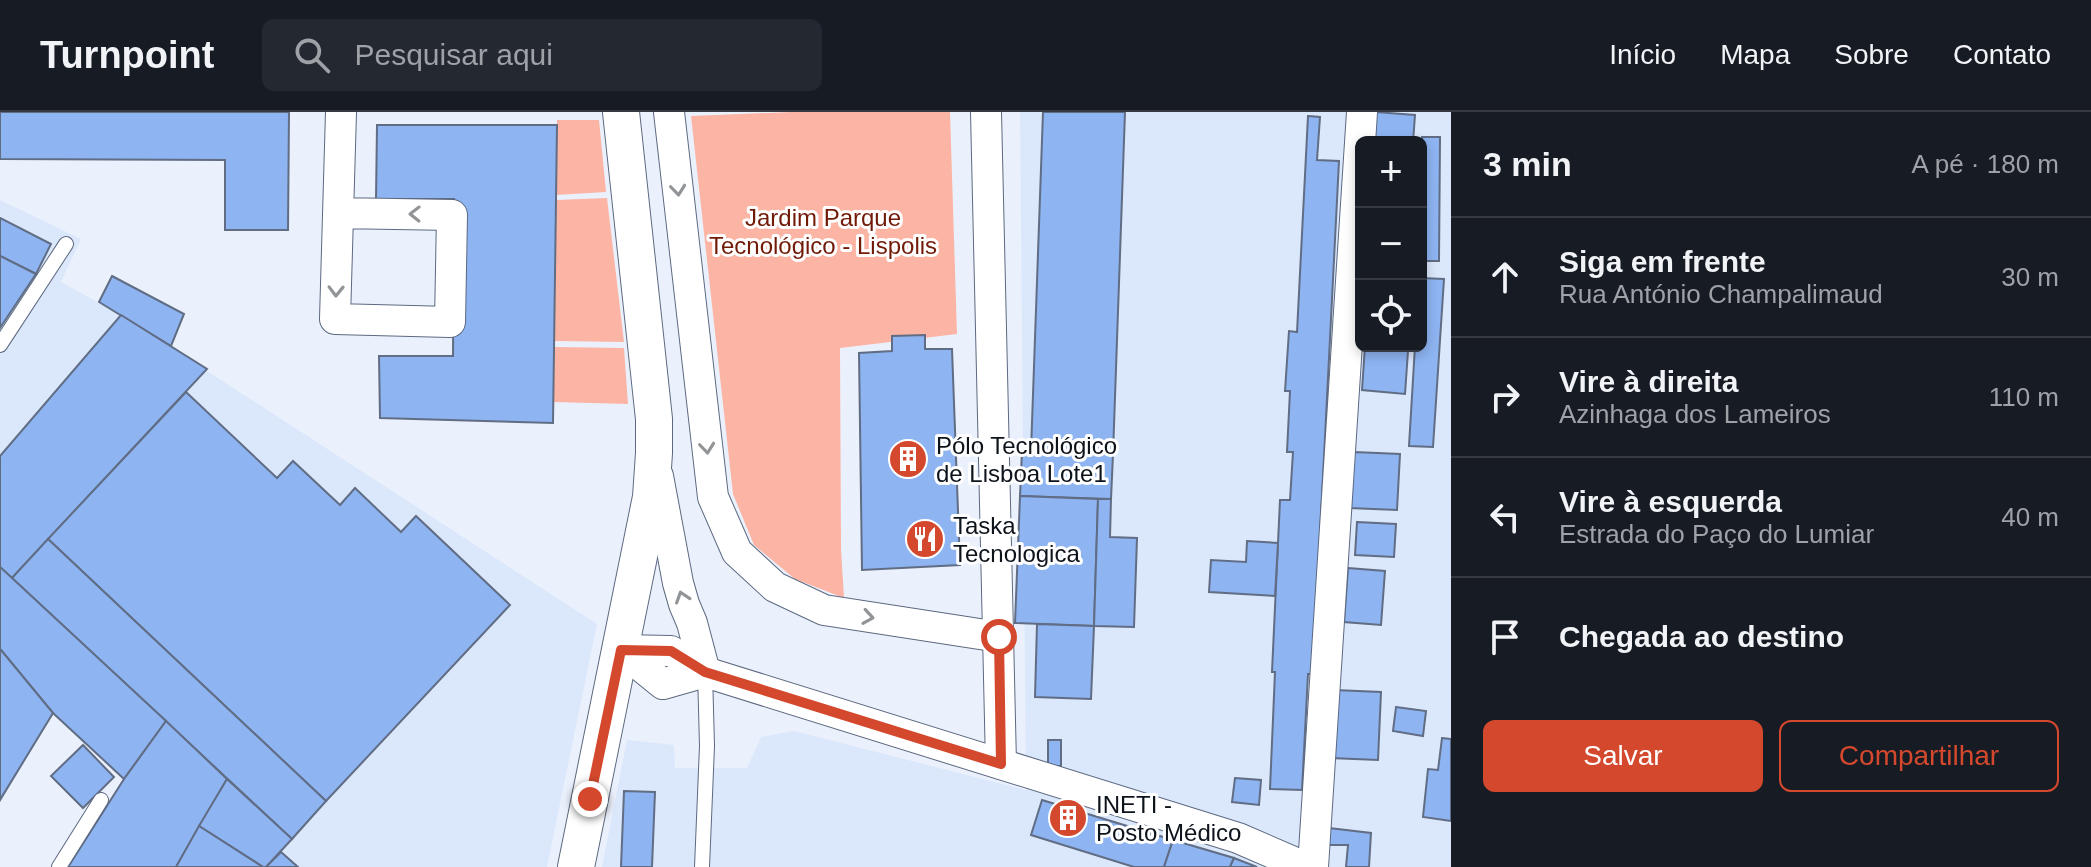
<!DOCTYPE html>
<html lang="pt">
<meta charset="utf-8">
<style>
:root{--surface:#171b24;--page:#242831;--text:#f1f3f6;--muted:#9ea1a6;--line:#363941;--accent:#d4492d}
body{margin:0;font-family:Arial,sans-serif;background:var(--page);color:var(--text)}
.controls{position:absolute;right:24px;top:24px;display:grid;overflow:hidden;border-radius:12px;box-shadow:0 4px 12px #0003}
.controls button{width:72px;height:72px;display:grid;place-items:center;padding:0;border:0;border-bottom:2px solid var(--line);background:var(--surface);color:var(--text);font:40px sans-serif}
.stop{position:absolute;width:24px;height:24px;margin:-18px;border:6px solid #d4492d;border-radius:50%;background:#fff}
.stop.end{background:#d4492d;border-color:#fff;box-shadow:0 2px 8px #0008}
.list{margin:0;padding:0;list-style:none}
h2{display:flex;justify-content:space-between;align-items:center;height:104px;margin:0;padding:0 32px;font-size:34px}
h2 small{font-size:26px;font-weight:400;color:var(--muted)}
.list li{display:grid;grid-template-columns:52px 1fr auto;gap:24px;align-items:center;box-sizing:border-box;height:120px;padding:0 32px;border-top:2px solid var(--line)}
.list b{display:block;font-size:30px;white-space:nowrap}
.list p{margin:0;font-size:26px;white-space:nowrap;color:var(--muted)}
.list em{font-size:26px;font-style:normal;color:var(--muted)}
.actions{display:flex;gap:16px;padding:24px 32px}
.actions a{flex:1;padding:18px 0;border:2px solid var(--accent);border-radius:12px;text-align:center;font-size:28px;color:var(--accent)}
.actions .main{background:var(--accent);color:#fff}
.icon{flex:none;width:44px;height:44px;fill:none;stroke:currentColor;stroke-width:2;stroke-linecap:round;stroke-linejoin:round}
.map{position:relative;flex:none;width:1451px;height:755px;overflow:hidden}
header{display:flex;align-items:center;gap:48px;box-sizing:border-box;height:112px;padding:0 40px;background:var(--surface);border-bottom:2px solid var(--line)}
header strong{font-size:38px}
nav{display:flex;gap:44px;margin-inline-start:auto;font-size:28px}
.search{width:560px;height:72px;background:var(--page);display:flex;align-items:center;gap:20px;box-sizing:border-box;padding:0 28px;border-radius:12px;color:var(--muted);font-size:30px}
main{display:flex}
aside{flex:1;background:var(--surface)}
.map>svg:first-child{display:block}
.built{fill:#dbe7fb;fill-rule:evenodd}
.green{fill:#fcb4a4}
.building{fill:#8eb4f2;stroke:#606d84;stroke-width:2}
.lines{fill:none;stroke-linecap:round;stroke-linejoin:round}
.service-casing{stroke:#5c6980;stroke-width:16}
.minor-casing{stroke:#5c6980;stroke-width:32}
.tertiary-casing{stroke:#5c6980;stroke-width:38}
.service{stroke:#fff;stroke-width:14}
.minor{stroke:#fff;stroke-width:30}
.tertiary{stroke:#fff;stroke-width:36}
.oneway{stroke:#929598}
.route{stroke:#d4492d;stroke-width:10}
.labels{text-anchor:middle;dominant-baseline:central;stroke-width:6;stroke-linejoin:round;paint-order:stroke}
.park-label{font-size:24px;fill:#711a08;stroke:#fefefe}
.poi-label{font-size:24px;fill:#0d131b;stroke:#fefefe;text-anchor:start}
</style>
<header>
<strong>Turnpoint</strong>
<div class="search"><svg class="icon" aria-label="search" viewBox="0 0 24 24"><circle cx="10" cy="10" r="6"/><path d="M15 15l6 6"/></svg>Pesquisar aqui</div>
<nav><a>Início</a><a>Mapa</a><a>Sobre</a><a>Contato</a></nav>
</header>
<main>
<div class="map">
<svg width="1451" height="755" viewBox="0 0 1451 755">
<rect width="100%" height="100%" fill="#ebf1fc"/>
<g class="built">
<path d="M 1020,0 L 1451,0 L 1451,755 L 602,755 L 627,628 L 674,633 L 675,656 L 747,656 L 761,625 L 794,619 L 1026,678 ZM 1361,30 L 1421,30 L 1421,234 L 1361,234 Z"/>
<path d="M 0,88 L 81,127 L 61,170 L 121,203 L 597,512 L 547,755 L 71,755 L 123,667 L 53,602 L 0,691 Z"/>
</g>
<g class="green">
<path d="M 792,0 L 950,0 L 957,222 L 840,236 L 841,437 L 844,486 L 795,467 L 754,433 L 733,382 L 691,4 Z"/>
<path d="M 557,8 L 599,8 L 606,80 L 556,83 Z"/>
<path d="M 607,86 L 624,230 L 554,229 L 556,88 Z"/>
<path d="M 554,235 L 624,236 L 628,292 L 553,290 Z"/>
</g>
<g class="building">
<path d="M 0,0 L 289,0 L 288,118 L 225,118 L 225,48 L 0,47 Z"/>
<path d="M 1043,0 L 1125,0 L 1113,342 L 1031,339 Z"/>
<path d="M 1376,0 L 1415,3 L 1413,30 L 1374,30 Z"/>
<path d="M 1308,4 L 1320,5 L 1317,48 L 1339,49 L 1313,562 L 1308,562 L 1302,678 L 1270,677 L 1275,560 L 1272,560 L 1280,388 L 1290,388 L 1293,340 L 1287,340 L 1290,279 L 1285,279 L 1289,219 L 1297,220 Z"/>
<path d="M 377,13 L 557,13 L 553,311 L 380,306 L 379,244 L 453,244 L 454,87 L 376,87 Z"/>
<path d="M 1422,25 L 1440,25 L 1439,149 L 1421,149 Z"/>
<path d="M 0,106 L 51,132 L 36,162 L 0,144 Z"/>
<path d="M 0,144 L 36,162 L 0,216 Z"/>
<path d="M 112,164 L 184,202 L 171,234 L 99,190 Z"/>
<path d="M 1421,166 L 1444,167 L 1433,335 L 1409,334 L 1415,234 L 1421,234 Z"/>
<path d="M 121,203 L 207,257 L 12,466 L 0,455 L 0,344 Z"/>
<path d="M 925,223 L 925,237 L 952,237 L 960,453 L 862,458 L 859,241 L 892,239 L 892,224 Z"/>
<path d="M 1365,234 L 1397,234 L 1397,238 L 1408,239 L 1405,282 L 1362,278 Z"/>
<path d="M 186,280 L 277,366 L 293,349 L 340,393 L 355,376 L 401,420 L 416,404 L 510,493 L 326,689 L 48,427 Z"/>
<path d="M 1022,339 L 1113,342 L 1111,387 L 1020,384 Z"/>
<path d="M 1354,340 L 1400,342 L 1397,398 L 1350,396 Z"/>
<path d="M 1020,384 L 1098,387 L 1094,514 L 1015,511 Z"/>
<path d="M 1098,387 L 1111,387 L 1110,425 L 1137,426 L 1134,515 L 1094,514 Z"/>
<path d="M 1357,410 L 1396,412 L 1394,445 L 1355,443 Z"/>
<path d="M 48,427 L 326,689 L 292,727 L 12,466 Z"/>
<path d="M 1247,429 L 1278,431 L 1275,484 L 1209,480 L 1211,448 L 1246,450 Z"/>
<path d="M 0,455 L 166,609 L 124,667 L 53,601 L 0,537 Z"/>
<path d="M 1348,456 L 1385,459 L 1381,513 L 1344,510 Z"/>
<path d="M 1037,512 L 1094,514 L 1091,587 L 1035,585 Z"/>
<path d="M 1,538 L 53,601 L 0,688 L 0,540 Z"/>
<path d="M 1334,578 L 1381,580 L 1378,648 L 1330,646 Z"/>
<path d="M 1396,595 L 1426,599 L 1423,624 L 1393,619 Z"/>
<path d="M 166,609 L 227,667 L 176,755 L 68,755 L 124,667 Z"/>
<path d="M 1442,626 L 1451,627 L 1451,709 L 1423,705 L 1428,657 L 1438,658 Z"/>
<rect x="1048" y="628" width="13" height="26"/>
<path d="M 83,633 L 114,665 L 83,696 L 51,664 Z"/>
<path d="M 1235,666 L 1261,668 L 1259,693 L 1232,690 Z"/>
<path d="M 227,667 L 292,727 L 266,755 L 263,755 L 199,714 Z"/>
<path d="M 624,679 L 655,680 L 652,755 L 621,755 Z"/>
<path d="M 1042,688 L 1173,728 L 1164,755 L 1134,755 L 1031,723 Z"/>
<path d="M 199,714 L 263,755 L 176,755 Z"/>
<path d="M 1329,716 L 1371,721 L 1369,755 L 1346,755 L 1348,733 L 1329,733 Z"/>
<path d="M 1173,728 L 1234,746 L 1230,755 L 1164,755 Z"/>
<path d="M 281,740 L 298,755 L 266,755 Z"/>
<path d="M 1234,746 L 1257,755 L 1230,755 Z"/>
</g>
<g class="lines">
<defs>
<g id="service">
<path d="M 0,233 L 66,132"/>
<path d="M 59,755 L 101,688"/>
<path d="M 702,755 L 707,634 L 705,560"/>
</g>
<g id="minor">
<path d="M 669,0 L 713,385 L 737,440 L 775,475 L 824,498 L 999,525"/>
<path d="M 986,0 L 1001,652"/>
<path d="M 338,101 L 452,103 L 450,210 L 335,207 L 341,0"/>
<path d="M 658,364 L 678,471 L 684,492 L 692,511 L 705,560"/>
<path d="M 621,538 L 671,539 L 705,560 L 1238,726 L 1305,755"/>
<path d="M 621,538 L 663,572 L 705,560"/>
<path d="M 1313,755 L 1362,0"/>
</g>
<path id="tertiary" d="M 576,755 L 651,385 L 654,341 L 654,307 L 621,0"/>
</defs>
<use href="#service" class="service-casing"/>
<use href="#minor" class="minor-casing"/>
<use href="#tertiary" class="tertiary-casing"/>
<use href="#service" class="service"/>
<use href="#minor" class="minor"/>
<use href="#tertiary" class="tertiary"/>
</g>
<defs><path id="oneway-chevron" d="M-2-3.5L2.5 0L-2 3.5" fill="none" stroke-width="1.6" stroke-linecap="round" stroke-linejoin="round" transform="scale(2)"/></defs>
<g class="oneway">
<use href="#oneway-chevron" transform="translate(678 78) rotate(84)"/>
<use href="#oneway-chevron" transform="translate(415 102) rotate(-179)"/>
<use href="#oneway-chevron" transform="translate(336 179) rotate(91)"/>
<use href="#oneway-chevron" transform="translate(707 336) rotate(84)"/>
<use href="#oneway-chevron" transform="translate(682 485) rotate(-108)"/>
<use href="#oneway-chevron" transform="translate(868 505) rotate(9)"/>
</g>
<g class="lines">
<path class="route" d="M 590,687 L 621,538 L 671,539 L 705,560 L 1001,652 L 999,525"/>
</g>
<defs>
<symbol id="building-disc" viewBox="-11 -11 22 22"><circle r="9.5" fill="#d4492d" stroke="#fefefe"/><path d="M-4-6H4V6H1V3H-1V6H-4ZM-2.5-4.3h1.7v1.8h-1.7ZM.8-4.3h1.7v1.8H.8ZM-2.5-1h1.7V.8h-1.7ZM.8-1h1.7V.8H.8Z" fill="#fff"/></symbol>
<symbol id="restaurant-disc" viewBox="-11 -11 22 22"><circle r="9.5" fill="#d4492d" stroke="#fefefe"/><path d="M-5-6h1v4h1v-4h1v4h1v-4h1v5L-1.5 .5V6h-2V.5L-5-1ZM5-6V6H3V1.5H1.5Q1.5-4 5-6Z" fill="#fff"/></symbol>
</defs>
<g fill-rule="evenodd">
<use href="#building-disc" x="886" y="325" width="44" height="44"/>
<use href="#restaurant-disc" x="903" y="405" width="44" height="44"/>
<use href="#building-disc" x="1046" y="684" width="44" height="44"/>
</g>
<g class="labels">
<g class="park-label">
<text x="823" y="105">Jardim Parque<tspan x="823" dy="28">Tecnológico - Lispolis</tspan></text>
</g>
<g class="poi-label">
<text x="936" y="333">Pólo Tecnológico<tspan x="936" dy="28">de Lisboa Lote1</tspan></text>
<text x="953" y="413">Taska<tspan x="953" dy="28">Tecnologica</tspan></text>
<text x="1096" y="692">INETI -<tspan x="1096" dy="28">Posto Médico</tspan></text>
</g>
</g>
</svg>
<div class="controls">
<button>+</button>
<button>−</button>
<button><svg class="icon" aria-label="locate" viewBox="0 0 24 24"><circle cx="12" cy="12" r="6"/><path d="M12 2v4M12 18v4M2 12h4M18 12h4"/></svg></button>
</div>
<div class="stop" style="left:999px;top:525px"></div>
<div class="stop end" style="left:590px;top:687px"></div>
</div>
<aside>
<h2>3 min<small>A pé · 180 m</small></h2>
<ul class="list">
<li><svg class="icon" aria-label="ahead" viewBox="0 0 24 24"><path d="M12 20V5M6 11l6-6 6 6"/></svg><div><b>Siga em frente</b><p>Rua António Champalimaud</p></div><em>30 m</em></li>
<li><svg class="icon" aria-label="right" viewBox="0 0 24 24"><path d="M7 20v-9h11M14 6l5 5-5 5"/></svg><div><b>Vire à direita</b><p>Azinhaga dos Lameiros</p></div><em>110 m</em></li>
<li><svg class="icon" aria-label="left" viewBox="0 0 24 24"><path d="M17 20v-9H6M10 6l-5 5 5 5"/></svg><div><b>Vire à esquerda</b><p>Estrada do Paço do Lumiar</p></div><em>40 m</em></li>
<li><svg class="icon" aria-label="arrive" viewBox="0 0 24 24"><path d="M6 21V4h12l-3 4 3 4H6"/></svg><div><b>Chegada ao destino</b></div></li>
</ul>
<div class="actions"><a class="main">Salvar</a><a>Compartilhar</a></div>
</aside>
</main>
